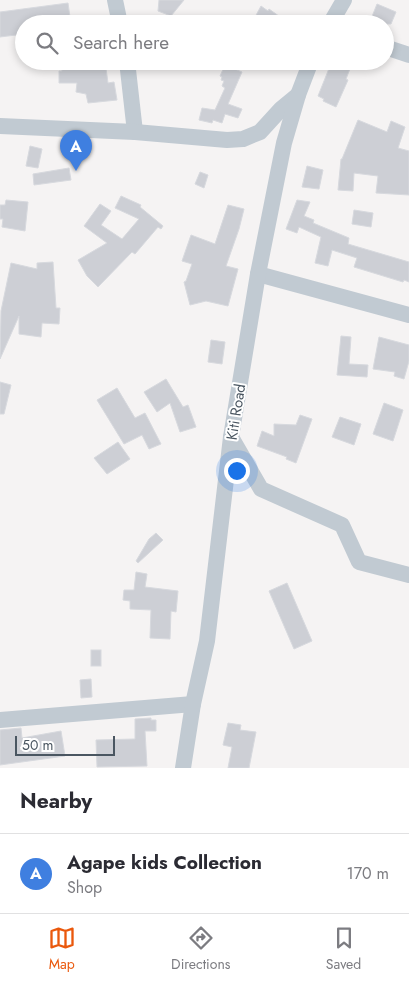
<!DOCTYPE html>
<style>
:root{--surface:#fff;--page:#f2f2f3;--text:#2b2b33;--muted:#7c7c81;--line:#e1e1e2;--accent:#ea580c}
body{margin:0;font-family:Jost,sans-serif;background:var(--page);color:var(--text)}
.scale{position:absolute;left:15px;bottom:12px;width:100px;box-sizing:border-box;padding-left:5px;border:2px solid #4a5661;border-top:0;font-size:14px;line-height:18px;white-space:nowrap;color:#4a5661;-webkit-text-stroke:4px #fff;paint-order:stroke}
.you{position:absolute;left:236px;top:470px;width:18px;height:18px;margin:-12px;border:4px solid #fff;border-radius:50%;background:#1a73e8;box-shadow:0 0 0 8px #1a73e833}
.badge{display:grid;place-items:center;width:32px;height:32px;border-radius:50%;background:var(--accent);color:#fff;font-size:16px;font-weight:700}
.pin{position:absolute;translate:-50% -41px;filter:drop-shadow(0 1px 2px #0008)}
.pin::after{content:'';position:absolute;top:26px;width:18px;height:15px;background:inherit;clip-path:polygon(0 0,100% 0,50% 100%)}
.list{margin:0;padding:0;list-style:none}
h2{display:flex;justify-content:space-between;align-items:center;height:65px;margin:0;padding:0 20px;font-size:21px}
h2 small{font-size:16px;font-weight:400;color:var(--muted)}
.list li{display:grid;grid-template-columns:32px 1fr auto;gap:15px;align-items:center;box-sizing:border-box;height:80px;padding:0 20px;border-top:1px solid var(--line)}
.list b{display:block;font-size:19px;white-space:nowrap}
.list p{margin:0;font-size:16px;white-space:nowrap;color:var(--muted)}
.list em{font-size:16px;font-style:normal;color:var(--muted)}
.icon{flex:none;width:28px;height:28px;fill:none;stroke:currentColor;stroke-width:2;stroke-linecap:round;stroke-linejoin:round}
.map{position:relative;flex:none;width:409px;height:768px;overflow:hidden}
.search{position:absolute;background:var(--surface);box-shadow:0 2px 8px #0003;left:15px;right:15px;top:15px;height:55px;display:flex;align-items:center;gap:12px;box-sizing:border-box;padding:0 18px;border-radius:28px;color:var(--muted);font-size:19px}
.sheet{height:145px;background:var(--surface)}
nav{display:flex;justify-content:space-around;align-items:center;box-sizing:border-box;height:70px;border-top:1px solid var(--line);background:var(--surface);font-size:14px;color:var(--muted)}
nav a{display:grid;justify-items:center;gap:2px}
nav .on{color:var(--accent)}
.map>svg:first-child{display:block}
.building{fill:#cdcfd5;stroke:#d7d9de}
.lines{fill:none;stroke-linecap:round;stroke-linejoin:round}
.minor{stroke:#c1cad2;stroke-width:16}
.labels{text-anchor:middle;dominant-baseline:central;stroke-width:4;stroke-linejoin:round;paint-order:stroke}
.street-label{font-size:15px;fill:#4a5661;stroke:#fff}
</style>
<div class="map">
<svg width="409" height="768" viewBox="0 0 409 768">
<rect width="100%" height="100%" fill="#f5f3f3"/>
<g class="building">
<path d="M 159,0 L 184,0 L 171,16 L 158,11 Z"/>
<path d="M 68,3 L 71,24 L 24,24 L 24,34 L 0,37 L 0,12 Z"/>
<path d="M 377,4 L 396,12 L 391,24 L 369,24 Z"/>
<path d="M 261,6 L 268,11 L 269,9 L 290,24 L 261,24 L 254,19 Z"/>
<path d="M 60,61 L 105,61 L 108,83 L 114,82 L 117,100 L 88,103 L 86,94 L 76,92 L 77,83 L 59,83 L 59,71 L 62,71 Z"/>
<path d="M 332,61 L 353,61 L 346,79 L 348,80 L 336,107 L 323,101 L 324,99 L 318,96 Z"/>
<path d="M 225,65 L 242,72 L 228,104 L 242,109 L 238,118 L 225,114 L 222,123 L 213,120 L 212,123 L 199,120 L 202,108 L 215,110 L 225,88 L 222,86 L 224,81 L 221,80 L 222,77 L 220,76 Z"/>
<path d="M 358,120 L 387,132 L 391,121 L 405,127 L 398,148 L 409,151 L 409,195 L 376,193 L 378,176 L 354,173 L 353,191 L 338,190 L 341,159 L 342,159 Z"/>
<path d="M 30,146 L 42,149 L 38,168 L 26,166 Z"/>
<path d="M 307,166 L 323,170 L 319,189 L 302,187 Z"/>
<path d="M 69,168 L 71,180 L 34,185 L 33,174 Z"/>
<path d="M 200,172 L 208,175 L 204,188 L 195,184 Z"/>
<path d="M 121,196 L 141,205 L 140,207 L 163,226 L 161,229 L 158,227 L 135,254 L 132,252 L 98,287 L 87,276 L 78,260 L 107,243 L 84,226 L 100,204 L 111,211 L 101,225 L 122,239 L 139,219 L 115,208 Z"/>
<path d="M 6,200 L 28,202 L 25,231 L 2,227 L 3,219 L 0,219 L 0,205 L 5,205 Z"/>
<path d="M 297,200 L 310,202 L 304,216 L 314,220 L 313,223 L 349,238 L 348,244 L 409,262 L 409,282 L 404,280 L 403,282 L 354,267 L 357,258 L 332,250 L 328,266 L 315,263 L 321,237 L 299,227 L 297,233 L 286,229 Z"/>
<path d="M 228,205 L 244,209 L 239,229 L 226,266 L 238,269 L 228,306 L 206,301 L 190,305 L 184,282 L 186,281 L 192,264 L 182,261 L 191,235 L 215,244 Z"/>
<path d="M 354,210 L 373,213 L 371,227 L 352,224 Z"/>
<path d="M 53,262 L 56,308 L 60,308 L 59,324 L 42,323 L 41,337 L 19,334 L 19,316 L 0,359 L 1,311 L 11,263 L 37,269 L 37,263 Z"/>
<path d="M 341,336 L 351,337 L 349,364 L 368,365 L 367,377 L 337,375 Z"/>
<path d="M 379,337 L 409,345 L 409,361 L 404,379 L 394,376 L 395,372 L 373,369 Z"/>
<path d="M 211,340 L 225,342 L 222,364 L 208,362 Z"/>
<path d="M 166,379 L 183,407 L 188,405 L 196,427 L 180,432 L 170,403 L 157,412 L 144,392 Z"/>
<path d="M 0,382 L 11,385 L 4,414 L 0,414 Z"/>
<path d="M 117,388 L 135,418 L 145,413 L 161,444 L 149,449 L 142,435 L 124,444 L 97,400 Z"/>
<path d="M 384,403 L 403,410 L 393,441 L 373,434 Z"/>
<path d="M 300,415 L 312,419 L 296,463 L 286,459 L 287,457 L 257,446 L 262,431 L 274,436 L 274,424 L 296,425 Z"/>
<path d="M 340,417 L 361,424 L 354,445 L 332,437 Z"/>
<path d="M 118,442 L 130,459 L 107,474 L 94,458 Z"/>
<path d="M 156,533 L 163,540 L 138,563 L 136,561 L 149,539 Z"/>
<path d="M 136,572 L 147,574 L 145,587 L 178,591 L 176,612 L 171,611 L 170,639 L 150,638 L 151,610 L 130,609 L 130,601 L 123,600 L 124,590 L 134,590 Z"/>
<path d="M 287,583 L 312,641 L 294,649 L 269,591 Z"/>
<rect x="91" y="650" width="10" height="16"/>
<path d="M 91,679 L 92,697 L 81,698 L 80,680 Z"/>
<path d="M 151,718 L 151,720 L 156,720 L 156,731 L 145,731 L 147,766 L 97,767 L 96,740 L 135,739 L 135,719 Z"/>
<path d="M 228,723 L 241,725 L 240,730 L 256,732 L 249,768 L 228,768 L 232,747 L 223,745 Z"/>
<path d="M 21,728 L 22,738 L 61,731 L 65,756 L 0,765 L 0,730 Z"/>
</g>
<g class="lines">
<g class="minor">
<path d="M 115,0 L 120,24"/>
<path d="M 330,24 L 344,0"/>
<path d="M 385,47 L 409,55"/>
<path d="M 127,61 L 135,132"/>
<path d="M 0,126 L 135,132 L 227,140 L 243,139 L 260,132 L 281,109 L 298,95"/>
<path d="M 258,274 L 409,315"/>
<path d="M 231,437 L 261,489 L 342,525 L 359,562 L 409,575"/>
<path d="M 0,720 L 193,704"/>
<path d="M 183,768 L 193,704 L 207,641 L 231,437 L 258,274 L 284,143 L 298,95 L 311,61"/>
</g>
</g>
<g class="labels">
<g class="street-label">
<text transform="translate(236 412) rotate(-81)">Kiti Road</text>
</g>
</g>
</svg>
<div class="scale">50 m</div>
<div class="you"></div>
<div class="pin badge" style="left:76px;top:171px;background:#3f7fe0">A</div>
<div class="search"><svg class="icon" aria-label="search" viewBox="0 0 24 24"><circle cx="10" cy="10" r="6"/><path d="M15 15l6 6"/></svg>Search here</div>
</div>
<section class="sheet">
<h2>Nearby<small></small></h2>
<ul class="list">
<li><span class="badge" style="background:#3f7fe0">A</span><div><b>Agape kids Collection</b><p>Shop</p></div><em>170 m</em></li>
</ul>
</section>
<nav>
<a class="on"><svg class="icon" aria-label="map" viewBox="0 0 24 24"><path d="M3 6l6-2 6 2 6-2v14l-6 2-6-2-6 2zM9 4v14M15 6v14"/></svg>Map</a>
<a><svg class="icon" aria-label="directions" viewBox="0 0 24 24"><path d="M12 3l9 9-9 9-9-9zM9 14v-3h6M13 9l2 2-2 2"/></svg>Directions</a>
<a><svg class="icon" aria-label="saved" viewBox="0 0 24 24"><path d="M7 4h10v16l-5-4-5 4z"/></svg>Saved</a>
</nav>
